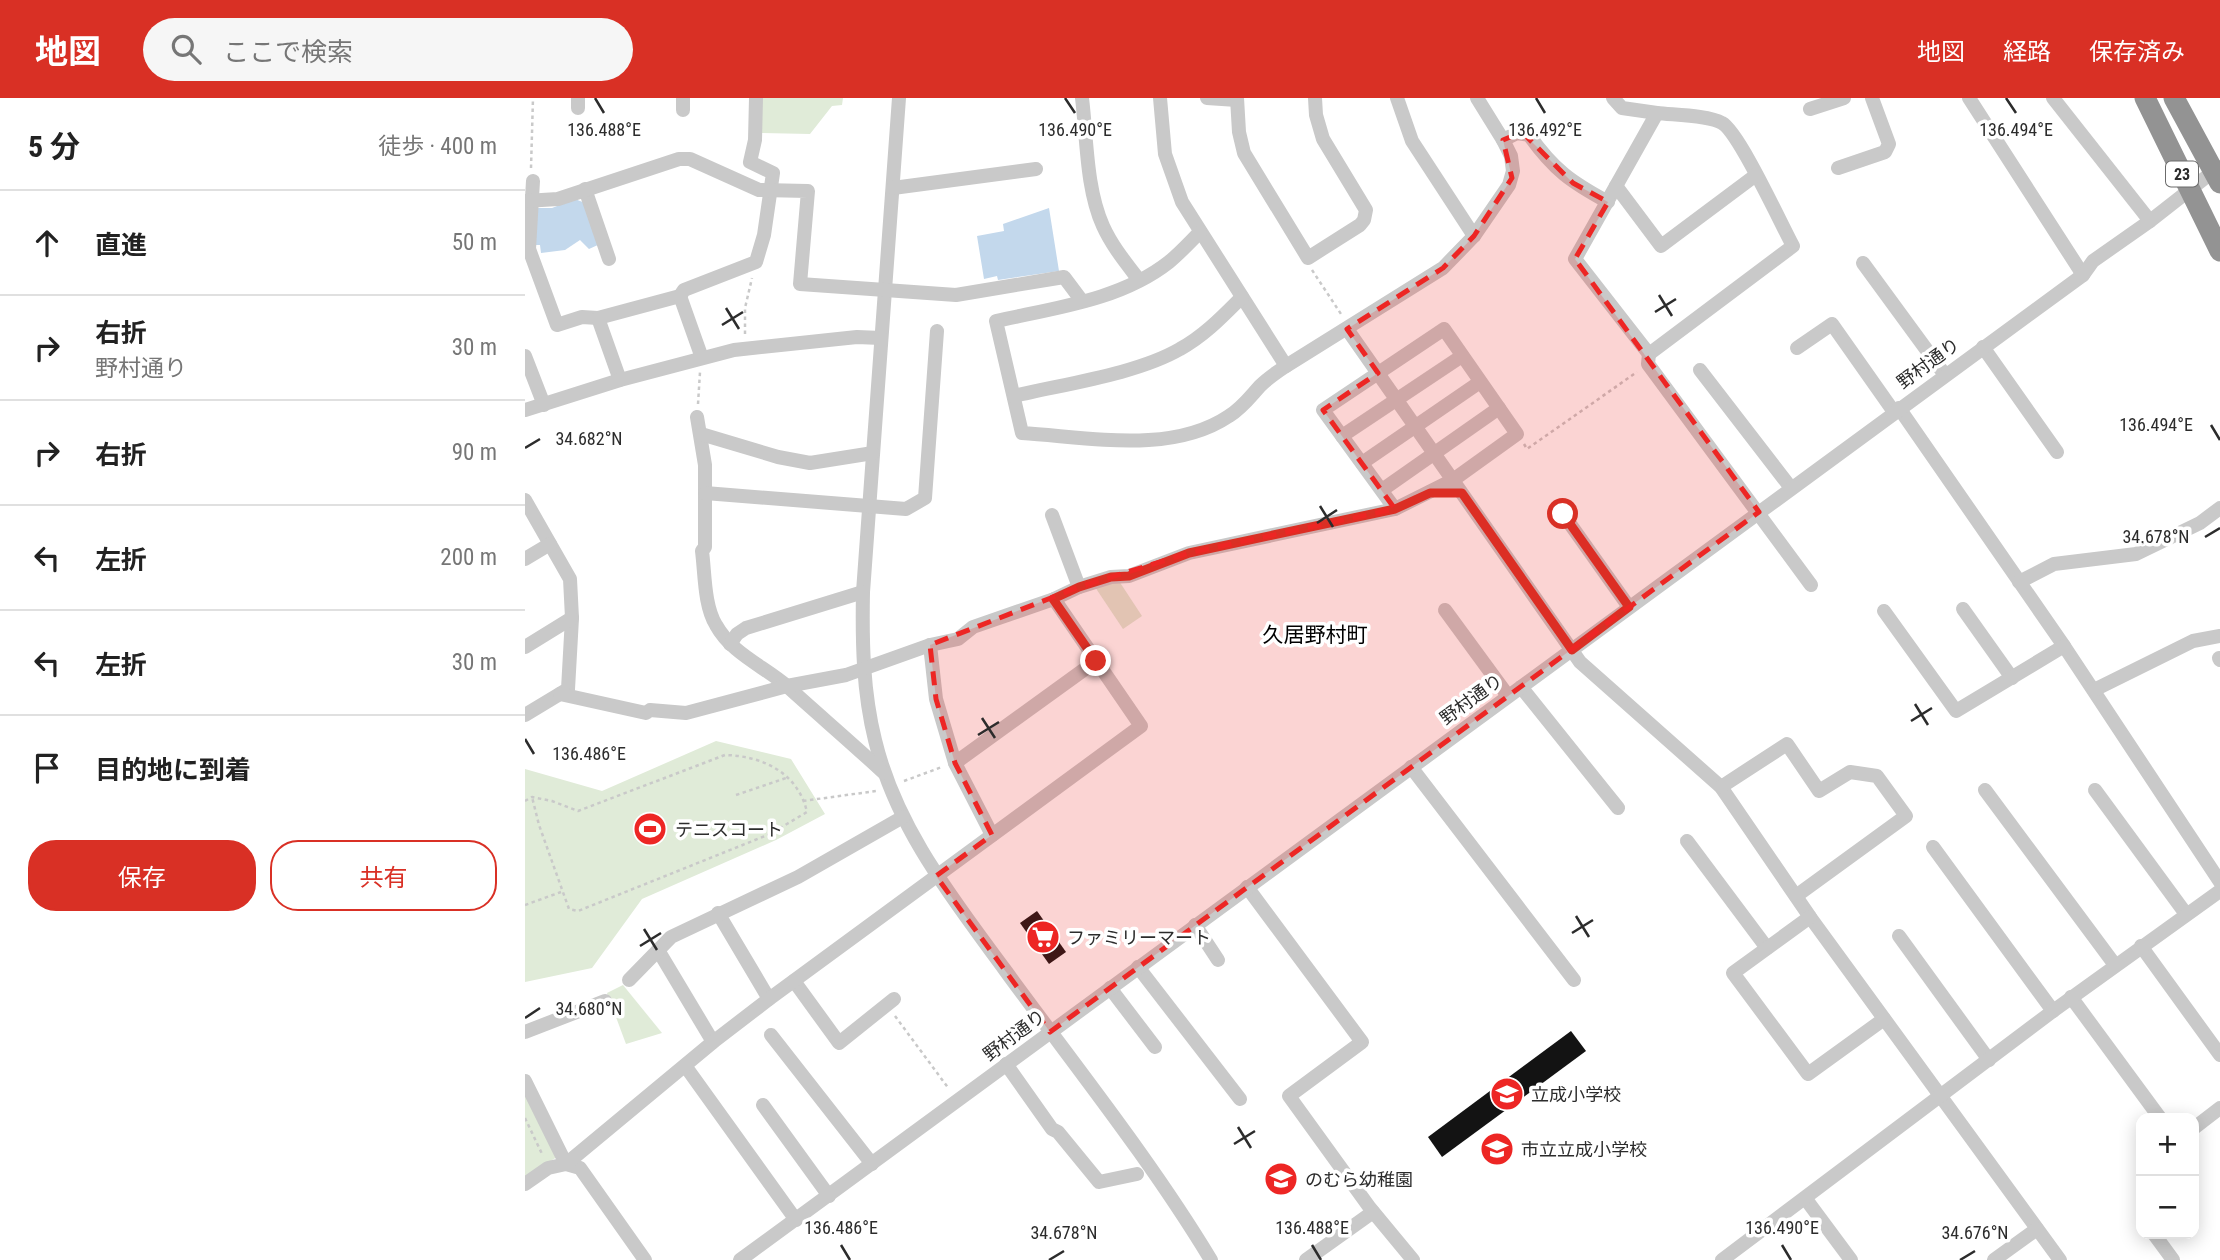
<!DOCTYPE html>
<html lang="ja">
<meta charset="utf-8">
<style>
:root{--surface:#fff;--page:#f6f6f6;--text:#222;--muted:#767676;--line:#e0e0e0;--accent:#d93025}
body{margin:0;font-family:"Roboto Condensed","Noto Sans JP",sans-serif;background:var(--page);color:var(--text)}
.controls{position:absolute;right:21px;bottom:21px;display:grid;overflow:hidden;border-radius:14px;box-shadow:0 4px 18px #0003}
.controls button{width:63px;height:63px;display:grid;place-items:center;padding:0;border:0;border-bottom:2px solid var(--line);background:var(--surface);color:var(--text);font:35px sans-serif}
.stop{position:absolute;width:21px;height:21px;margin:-16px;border:5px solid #d93025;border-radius:50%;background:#fff}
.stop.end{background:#d93025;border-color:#fff;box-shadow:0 2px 7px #0008}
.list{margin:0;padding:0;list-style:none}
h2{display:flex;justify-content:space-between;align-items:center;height:91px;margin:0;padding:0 28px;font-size:30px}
h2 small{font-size:23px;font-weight:400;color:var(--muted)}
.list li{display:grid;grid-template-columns:46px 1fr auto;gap:21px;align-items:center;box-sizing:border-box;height:105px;padding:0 28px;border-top:2px solid var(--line)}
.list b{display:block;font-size:26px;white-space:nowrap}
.list p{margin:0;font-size:23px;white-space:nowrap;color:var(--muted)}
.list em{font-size:23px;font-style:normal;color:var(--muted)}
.actions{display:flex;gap:14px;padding:21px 28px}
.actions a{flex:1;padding:16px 0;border:2px solid var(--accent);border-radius:28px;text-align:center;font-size:24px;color:var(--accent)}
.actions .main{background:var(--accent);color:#fff}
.icon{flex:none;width:38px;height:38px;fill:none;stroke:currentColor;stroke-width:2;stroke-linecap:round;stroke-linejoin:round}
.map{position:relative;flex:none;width:1695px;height:1162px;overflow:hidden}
header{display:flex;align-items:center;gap:42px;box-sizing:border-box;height:98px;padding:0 35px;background:var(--accent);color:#fff}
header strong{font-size:33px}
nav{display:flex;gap:38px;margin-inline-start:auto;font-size:24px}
.search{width:490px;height:63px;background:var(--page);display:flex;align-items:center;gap:18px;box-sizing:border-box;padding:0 24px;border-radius:38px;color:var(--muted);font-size:26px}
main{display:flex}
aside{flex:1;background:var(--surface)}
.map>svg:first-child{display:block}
.green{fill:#e0ebd8}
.water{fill:#c3d8ec}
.building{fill:#131313}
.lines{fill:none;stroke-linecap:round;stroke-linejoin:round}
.path{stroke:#c9c9c9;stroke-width:2.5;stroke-dasharray:3.5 3.5;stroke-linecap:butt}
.minor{stroke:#c9c9c9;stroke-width:14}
.highway{stroke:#939393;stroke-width:21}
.route{stroke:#d93025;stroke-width:9}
.marked{fill:#ed2624;fill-opacity:0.2;stroke:#ed2624;stroke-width:5;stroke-dasharray:14 9;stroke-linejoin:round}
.ticks{fill:none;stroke:#2c2c2c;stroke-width:2.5}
.labels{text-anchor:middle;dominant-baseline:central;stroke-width:7;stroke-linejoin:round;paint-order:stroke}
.shield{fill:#fff;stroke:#6b6b6b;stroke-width:2}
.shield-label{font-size:16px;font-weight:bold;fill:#2c2c2c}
.street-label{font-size:18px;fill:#2c2c2c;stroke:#fff}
.poi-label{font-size:18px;fill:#2c2c2c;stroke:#fff;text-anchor:start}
.quarter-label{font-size:21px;fill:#000;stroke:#fff}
.ticks-label{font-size:18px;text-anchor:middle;fill:#2c2c2c;stroke:#fff;stroke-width:7;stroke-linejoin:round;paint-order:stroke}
</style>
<header>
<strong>地図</strong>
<div class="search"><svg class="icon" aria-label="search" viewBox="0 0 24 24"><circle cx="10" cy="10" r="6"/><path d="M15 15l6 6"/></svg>ここで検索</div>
<nav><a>地図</a><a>経路</a><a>保存済み</a></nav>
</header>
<main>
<aside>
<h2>5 分<small>徒歩 · 400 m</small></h2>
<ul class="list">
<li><svg class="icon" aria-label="ahead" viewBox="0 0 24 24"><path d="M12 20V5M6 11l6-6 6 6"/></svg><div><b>直進</b></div><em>50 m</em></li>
<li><svg class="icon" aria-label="right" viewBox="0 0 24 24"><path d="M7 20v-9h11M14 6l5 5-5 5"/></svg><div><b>右折</b><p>野村通り</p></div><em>30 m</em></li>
<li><svg class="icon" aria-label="right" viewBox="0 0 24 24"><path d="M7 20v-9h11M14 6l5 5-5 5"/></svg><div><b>右折</b></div><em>90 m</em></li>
<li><svg class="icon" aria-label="left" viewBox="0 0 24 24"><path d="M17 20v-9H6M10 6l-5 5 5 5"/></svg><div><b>左折</b></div><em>200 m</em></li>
<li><svg class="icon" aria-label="left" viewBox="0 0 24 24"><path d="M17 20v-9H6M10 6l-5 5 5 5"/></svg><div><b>左折</b></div><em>30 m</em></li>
<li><svg class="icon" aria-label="arrive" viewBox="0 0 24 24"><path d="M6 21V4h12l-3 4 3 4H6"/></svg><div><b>目的地に到着</b></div></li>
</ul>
<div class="actions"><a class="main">保存</a><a>共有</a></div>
</aside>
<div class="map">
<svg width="1695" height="1162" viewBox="0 0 1695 1162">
<rect width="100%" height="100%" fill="#fff"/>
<g class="green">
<path d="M 236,0 L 318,0 L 317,7 L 307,8 L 285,36 L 235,35 Z"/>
<path d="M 594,483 L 617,518 L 598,531 L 570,489 Z"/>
<path d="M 191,643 L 266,661 L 300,716 L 251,742 L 117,801 L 67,870 L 0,884 L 0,671 L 77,693 Z"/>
<path d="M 98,887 L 137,935 L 101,946 L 82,895 Z"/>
<path d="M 0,993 L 32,1059 L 0,1079 Z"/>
</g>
<g class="water">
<path d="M 50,101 L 60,105 L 75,146 L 64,151 L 55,142 L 40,152 L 16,155 L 15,147 L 10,147 L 11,110 L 27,110 Z"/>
<path d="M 524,110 L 534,173 L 473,182 L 472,178 L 459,181 L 452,138 L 479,133 L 478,126 Z"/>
</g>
<g class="building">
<path d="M 512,813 L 541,854 L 524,866 L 495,825 Z"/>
<path d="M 1046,933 L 1061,953 L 917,1059 L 903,1039 Z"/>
</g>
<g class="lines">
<g class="path">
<path d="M 6,70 L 8,0"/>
<path d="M 787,172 L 816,216"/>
<path d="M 220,236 L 220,210 L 227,180"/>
<path d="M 173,306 L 175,274"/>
<path d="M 999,346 L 1002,351 L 1112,274"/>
<path d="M 379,683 L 417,669"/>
<path d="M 211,697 L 264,679"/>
<path d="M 0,703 L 7,699 L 27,703 L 53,713 L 200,657 C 238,658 273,675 282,714 L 245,736 L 53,813 L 44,811 L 14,727 L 7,699"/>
<path d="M 278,703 L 351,693"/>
<path d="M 0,807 L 36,794"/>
<path d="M 370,918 L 424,991"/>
<path d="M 0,1020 L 18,1058"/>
</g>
<g class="minor">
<path d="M 53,0 L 53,10"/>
<path d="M 374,0 L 338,494 C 337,544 338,594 350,642 C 371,730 428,801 480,872 C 550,968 625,1061 686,1162"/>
<path d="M 557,0 C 562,41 561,90 578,128 C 587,148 601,165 614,182"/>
<path d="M 635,0 L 640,56 L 657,104 L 761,268"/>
<path d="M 682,0 L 712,2"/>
<path d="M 712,0 L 714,34 L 719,55 L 783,160 L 835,127 L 839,122 L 841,112 L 798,41 L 791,17 L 790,0"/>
<path d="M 872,0 L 887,43 L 949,138"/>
<path d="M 1088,0 L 1097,10 L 1132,15"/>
<path d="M 1444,0 L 1558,177"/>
<path d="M 1528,0 L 1625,123"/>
<path d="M 1285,11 L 1319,0"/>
<path d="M 158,12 L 158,0"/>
<path d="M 1132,15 C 1149,17 1183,17 1197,25 C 1214,34 1256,126 1268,148 L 1124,256 L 1050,161 Z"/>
<path d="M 978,42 L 992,35 L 1004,37 C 1029,72 1046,84 1083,104"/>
<path d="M 1313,70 L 1360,54 L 1364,46 L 1347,0"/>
<path d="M 8,83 L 4,151 L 32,227 L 57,219 L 73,220 L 155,198 L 159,192 L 231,164 L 239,137 L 248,75 L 225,64 L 230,42 L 231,0"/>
<path d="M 1091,88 L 1136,148 L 1231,77"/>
<path d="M 368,90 L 511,71"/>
<path d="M 60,91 L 84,161"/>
<path d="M 0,103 L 33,101 L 154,61 L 165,61 L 234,92 L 283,93 L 275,186 L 431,197 L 539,179 L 557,203"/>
<path d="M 675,134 C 665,144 655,155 644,164 C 596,202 529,210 471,223 L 497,335 C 563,339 646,357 704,318 C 717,310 725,299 735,288 C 743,280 752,274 761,268 L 918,170 L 949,138 L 984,87 L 988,73 L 986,58 L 978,42 L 952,0"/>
<path d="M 1338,165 L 1420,277"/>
<path d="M 155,198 L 177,260"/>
<path d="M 73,220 L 95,282"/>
<path d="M 822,231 L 1055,564 L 1196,689 L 1285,819 L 1535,1162"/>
<path d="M 919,231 L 992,336 L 928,382 L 870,411 L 798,312 Z"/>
<path d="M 1458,249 L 1532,354"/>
<path d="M 1272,250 L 1307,226 L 1369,314"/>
<path d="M 1124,256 L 1123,266 L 1286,487"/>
<path d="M 0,258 L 19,307"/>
<path d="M 1175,272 L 1266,390"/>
<path d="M 489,298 C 539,286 612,276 655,251 C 679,238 698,218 717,199"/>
<path d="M 1374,310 L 1539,548 L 1695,784"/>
<path d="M 0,312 L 95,282 L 209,252 L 332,239 L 356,240"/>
<path d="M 172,319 L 180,367 L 180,449 L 177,453 C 180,476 179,507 191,527 C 207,556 239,568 263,589 C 295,618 328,646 359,675"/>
<path d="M 176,336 L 253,359 L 285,365 L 348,355"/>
<path d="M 817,338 L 937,258"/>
<path d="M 837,365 L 955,284"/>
<path d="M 857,392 L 974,310"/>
<path d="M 180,395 L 381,411 L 400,400 L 412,233"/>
<path d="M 0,402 L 45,481 L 47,520 L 43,591 L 0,617"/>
<path d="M 1038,416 L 1104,509"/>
<path d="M 527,417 L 554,489"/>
<path d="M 0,461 L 25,446"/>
<path d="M 1494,484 L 1529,466 L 1611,456 L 1675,425 L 1695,410"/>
<path d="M 1438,511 L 1487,580"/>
<path d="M 920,512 L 983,598"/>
<path d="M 1359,513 L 1431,613 L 1539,548"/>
<path d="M 205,546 L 212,536 L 221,530 L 338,494"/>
<path d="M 405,547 L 411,601 L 430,665 L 467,737"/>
<path d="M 0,549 L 47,520"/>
<path d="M 1694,560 L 1695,562"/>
<path d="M 996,589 L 1093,710"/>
<path d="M 1569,592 L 1668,543 L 1695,538"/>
<path d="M 35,596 L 121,615 L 125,612 L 161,615 L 262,588 L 321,577 L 405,547 L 433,541 L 448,529 L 529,501 L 554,489 L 586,479 L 604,478 L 664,455 L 870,411"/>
<path d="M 430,665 L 571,563"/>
<path d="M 886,669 L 1049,882"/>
<path d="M 1196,689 L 1262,646 L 1294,693 L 1325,674 L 1352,678 L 1381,718 L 1271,798"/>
<path d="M 1460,692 L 1590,867"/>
<path d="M 1570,692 L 1661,816"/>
<path d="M 1162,743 L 1242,850"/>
<path d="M 1408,749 L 1528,913"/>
<path d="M 722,789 L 837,944 L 764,998 L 845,1110 L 888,1162"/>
<path d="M 193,815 L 244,901"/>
<path d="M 1285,819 L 1208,875 L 1283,976 L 1359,921"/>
<path d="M 670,827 L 693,862"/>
<path d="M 1374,838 L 1464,962"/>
<path d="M 1616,848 L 1695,957"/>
<path d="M 133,852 L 188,944"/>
<path d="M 613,869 L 715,1001"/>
<path d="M 104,882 L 146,839 L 273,779 L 378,719"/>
<path d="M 269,883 L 314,945 L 369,901"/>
<path d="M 585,890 L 630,949"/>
<path d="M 1546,899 L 1635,1020"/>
<path d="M 0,934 L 80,903"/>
<path d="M 246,937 L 347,1066"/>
<path d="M 481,966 L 527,1031 L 533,1034 L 574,1084 L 612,1076"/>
<path d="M 161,969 L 271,1122"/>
<path d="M 0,983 L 41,1066 L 55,1070 L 120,1162"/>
<path d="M 238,1007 L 304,1098"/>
<path d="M 1669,1030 L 1695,1010"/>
<path d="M 0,1086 L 23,1070 L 41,1066 L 188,944 L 244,901 L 616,628 L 529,501"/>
<path d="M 1280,1100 L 1326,1162"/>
<path d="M 1629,1136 L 1648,1162"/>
<path d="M 215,1162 L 1558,177 L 1568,163 L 1625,123 L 1694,69"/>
<path d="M 781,1162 L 848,1114"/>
<path d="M 1197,1162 L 1528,913 L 1695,793"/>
<path d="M 1469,1162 L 1512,1131"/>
</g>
<g class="highway">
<path d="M 1620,0 L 1695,153"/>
<path d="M 1649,0 L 1695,85"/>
</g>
</g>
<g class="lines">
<path class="route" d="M 571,563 L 528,501 L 554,489 L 586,479 L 604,478 L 664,455 L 870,411 L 905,395 L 937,395 L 1047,552 L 1104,509 L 1038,416"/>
</g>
<path class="marked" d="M 997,34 L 1048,85 L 1083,104 L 1050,161 L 1234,414 L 525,934 L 411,778 L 467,737 L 430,665 L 411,601 L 405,547 L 554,489 L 664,455 L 870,411 L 798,312 L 853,275 L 822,231 L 918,170 L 949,138 L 987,80 L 978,42 Z"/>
<path class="ticks" d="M 70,0 L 79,15M 540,0 L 550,15M 1011,0 L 1020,15M 1481,0 L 1491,15M 1134,197 L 1147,218M 201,210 L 214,231M 1130,214 L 1151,201M 197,227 L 218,214M 1686,327 L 1695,342M 0,350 L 15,341M 795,408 L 808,429M 792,425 L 812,412M 1680,439 L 1695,430M 1390,606 L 1403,627M 457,620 L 470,640M 1386,623 L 1407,610M 453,637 L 474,624M 0,641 L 9,656M 1051,818 L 1064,839M 119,831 L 132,852M 1047,835 L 1068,822M 115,848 L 136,835M 0,920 L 15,910M 713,1029 L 726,1050M 709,1046 L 730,1033M 316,1147 L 325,1162M 787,1147 L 796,1162M 1257,1147 L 1266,1162M 524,1162 L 539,1153M 1435,1162 L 1450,1153"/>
<defs>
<symbol id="stadium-disc" viewBox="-11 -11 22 22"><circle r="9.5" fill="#ed2624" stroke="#fff"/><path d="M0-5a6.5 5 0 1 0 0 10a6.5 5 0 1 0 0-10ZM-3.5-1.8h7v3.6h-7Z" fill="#fff"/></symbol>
<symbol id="supermarket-disc" viewBox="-11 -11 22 22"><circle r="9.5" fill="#ed2624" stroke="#fff"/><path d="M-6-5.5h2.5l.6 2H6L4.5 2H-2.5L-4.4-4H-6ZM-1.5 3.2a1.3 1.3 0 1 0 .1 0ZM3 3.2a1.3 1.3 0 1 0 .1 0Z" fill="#fff"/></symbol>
<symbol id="school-disc" viewBox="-11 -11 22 22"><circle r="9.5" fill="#ed2624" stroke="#fff"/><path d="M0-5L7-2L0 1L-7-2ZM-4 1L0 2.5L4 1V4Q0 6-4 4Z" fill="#fff"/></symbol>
</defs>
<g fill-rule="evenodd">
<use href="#stadium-disc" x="106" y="712" width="38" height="38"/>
<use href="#supermarket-disc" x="499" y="820" width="38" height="38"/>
<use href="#school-disc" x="963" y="977" width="38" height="38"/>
<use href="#school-disc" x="953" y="1032" width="38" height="38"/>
<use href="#school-disc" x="737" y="1062" width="38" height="38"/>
</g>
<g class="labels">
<rect class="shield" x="1641" y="63.5" width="32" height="25" rx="5"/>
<g class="shield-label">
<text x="1657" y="76">23</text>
</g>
<g class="street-label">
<text transform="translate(1403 265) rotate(-36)">野村通り</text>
<text transform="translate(946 601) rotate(-36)">野村通り</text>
<text transform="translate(489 937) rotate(-37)">野村通り</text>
</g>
<g class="poi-label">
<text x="150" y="731">テニスコート</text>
<text x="542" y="839">ファミリーマート</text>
<text x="1006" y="996">立成小学校</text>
<text x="996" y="1051">市立立成小学校</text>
<text x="780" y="1081">のむら幼稚園</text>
</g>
<g class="quarter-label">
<text x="790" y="537">久居野村町</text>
</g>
</g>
<g class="ticks-label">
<text x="79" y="38">136.488°E</text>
<text x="550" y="38">136.490°E</text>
<text x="1020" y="38">136.492°E</text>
<text x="1491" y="38">136.494°E</text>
<text x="1631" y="333">136.494°E</text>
<text x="64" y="347">34.682°N</text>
<text x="1631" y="445">34.678°N</text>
<text x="64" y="662">136.486°E</text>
<text x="64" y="917">34.680°N</text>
<text x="316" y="1136">136.486°E</text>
<text x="787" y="1136">136.488°E</text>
<text x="1257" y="1136">136.490°E</text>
<text x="539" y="1141">34.678°N</text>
<text x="1450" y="1141">34.676°N</text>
</g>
</svg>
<div class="controls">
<button>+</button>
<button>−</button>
</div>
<div class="stop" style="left:1038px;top:416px"></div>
<div class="stop end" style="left:571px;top:563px"></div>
</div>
</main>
